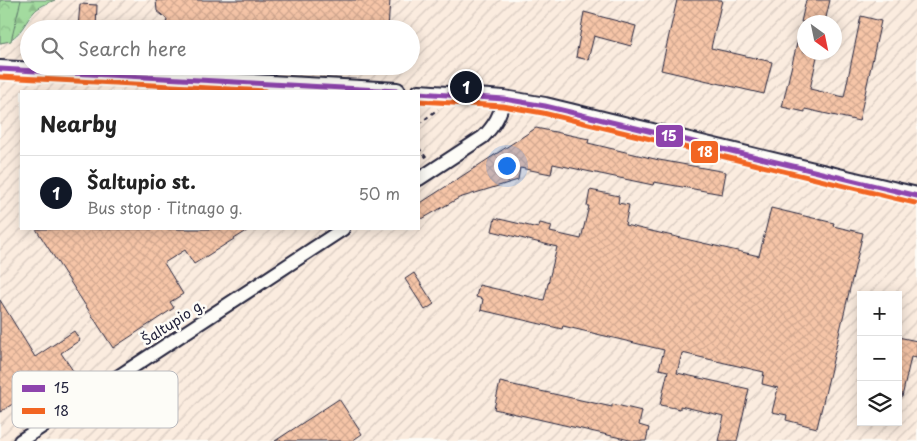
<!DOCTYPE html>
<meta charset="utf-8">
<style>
:root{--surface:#fff;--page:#f2f2f2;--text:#222;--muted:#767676;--line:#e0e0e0;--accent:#111827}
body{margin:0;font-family:"Playpen Sans",sans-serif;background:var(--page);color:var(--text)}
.controls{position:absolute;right:15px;bottom:15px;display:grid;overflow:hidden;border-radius:0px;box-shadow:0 2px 12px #0003}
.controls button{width:45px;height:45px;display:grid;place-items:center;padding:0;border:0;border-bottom:1px solid var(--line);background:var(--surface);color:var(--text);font:25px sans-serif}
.compass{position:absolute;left:797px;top:15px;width:45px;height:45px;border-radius:50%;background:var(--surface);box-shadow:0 2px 12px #0003;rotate:147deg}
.you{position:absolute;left:506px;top:165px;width:18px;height:18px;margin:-12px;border:4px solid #fff;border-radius:50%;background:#1a73e8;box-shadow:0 0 0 8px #1a73e833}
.badge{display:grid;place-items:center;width:32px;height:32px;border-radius:50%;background:var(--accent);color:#fff;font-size:16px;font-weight:700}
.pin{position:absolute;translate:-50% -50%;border:2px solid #fff;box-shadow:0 1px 5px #0006}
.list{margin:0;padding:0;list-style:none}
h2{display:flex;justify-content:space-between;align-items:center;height:65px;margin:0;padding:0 20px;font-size:21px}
h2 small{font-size:16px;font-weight:400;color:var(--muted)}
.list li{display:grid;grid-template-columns:32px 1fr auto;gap:15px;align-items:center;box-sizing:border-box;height:75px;padding:0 20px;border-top:1px solid var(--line)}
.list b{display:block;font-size:19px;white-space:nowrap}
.list p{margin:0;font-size:16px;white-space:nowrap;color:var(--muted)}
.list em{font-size:16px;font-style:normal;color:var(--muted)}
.icon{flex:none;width:28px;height:28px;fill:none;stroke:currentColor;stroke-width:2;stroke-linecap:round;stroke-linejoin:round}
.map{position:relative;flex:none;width:917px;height:441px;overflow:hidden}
.search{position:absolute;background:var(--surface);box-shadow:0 2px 12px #0003;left:20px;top:20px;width:400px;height:55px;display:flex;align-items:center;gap:12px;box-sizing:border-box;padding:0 18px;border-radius:28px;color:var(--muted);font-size:19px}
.panel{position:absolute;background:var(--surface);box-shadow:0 2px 12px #0003;left:20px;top:90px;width:400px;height:140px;border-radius:0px}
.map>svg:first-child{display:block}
.industrial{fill:url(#industrial-furrows);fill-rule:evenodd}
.forest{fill:url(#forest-firs);stroke:#627e6d}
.park{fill:url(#park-crowns);stroke:#627e6d}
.building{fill:url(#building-cross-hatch);stroke:#22223b}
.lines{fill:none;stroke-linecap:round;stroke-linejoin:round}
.minor-casing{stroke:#22223b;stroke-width:16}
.tertiary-casing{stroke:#22223b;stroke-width:20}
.path{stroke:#22223b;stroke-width:2;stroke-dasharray:4 4;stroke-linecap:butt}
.minor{stroke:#fdfcf7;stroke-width:12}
.tertiary{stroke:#fdfcf7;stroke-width:16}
.bus-1-casing{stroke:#fdfcf7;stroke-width:9}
.bus-2-casing{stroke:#fdfcf7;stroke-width:9}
.bus-1{stroke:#8e44ad;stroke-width:5}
.bus-2{stroke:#f26522;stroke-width:5}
.labels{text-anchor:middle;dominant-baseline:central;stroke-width:5;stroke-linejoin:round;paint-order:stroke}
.street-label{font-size:14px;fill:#22223b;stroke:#fdfcf7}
.key{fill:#fdfcf7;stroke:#bbbbbf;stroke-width:1}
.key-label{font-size:14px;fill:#22223b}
.line-badge{stroke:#fdfcf7;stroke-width:2}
.badge-label{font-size:14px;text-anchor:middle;font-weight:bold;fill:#fff}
</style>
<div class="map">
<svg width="917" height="441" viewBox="0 0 917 441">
<defs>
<pattern id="industrial-furrows" width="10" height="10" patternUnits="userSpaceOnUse" patternTransform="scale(1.25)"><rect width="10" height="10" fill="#fbecdf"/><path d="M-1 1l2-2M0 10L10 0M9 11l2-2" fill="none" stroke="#d7cac0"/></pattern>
<pattern id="forest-firs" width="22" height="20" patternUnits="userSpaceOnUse" patternTransform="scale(1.25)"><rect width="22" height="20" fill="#a3db9f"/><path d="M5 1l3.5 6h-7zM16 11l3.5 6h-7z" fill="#8cbc8a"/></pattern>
<pattern id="park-crowns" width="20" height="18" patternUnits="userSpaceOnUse" patternTransform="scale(1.25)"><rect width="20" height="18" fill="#a3db9f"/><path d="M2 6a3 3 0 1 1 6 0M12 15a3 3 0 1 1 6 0" fill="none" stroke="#8cbc8a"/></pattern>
<pattern id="building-cross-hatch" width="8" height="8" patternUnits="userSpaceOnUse" patternTransform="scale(1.25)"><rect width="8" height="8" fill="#f6c5a7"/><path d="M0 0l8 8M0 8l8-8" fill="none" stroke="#d3a991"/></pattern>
</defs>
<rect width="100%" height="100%" fill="#fdfcf7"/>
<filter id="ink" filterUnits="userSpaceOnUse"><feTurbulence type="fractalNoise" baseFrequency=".02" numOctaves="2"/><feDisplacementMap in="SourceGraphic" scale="10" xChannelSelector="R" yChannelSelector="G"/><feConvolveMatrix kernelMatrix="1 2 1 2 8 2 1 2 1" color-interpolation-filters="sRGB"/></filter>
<g filter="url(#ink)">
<path class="industrial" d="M 55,0 L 917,0 L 917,441 L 0,441 L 0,43 L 11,41 L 22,32 L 35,11 ZM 804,22 L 834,22 L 834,52 L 804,52 ZM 29,29 L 411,29 L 411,66 L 29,66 ZM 21,91 L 419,91 L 419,229 L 21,229 ZM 861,295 L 898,295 L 898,422 L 861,422 Z"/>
<path class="forest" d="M 0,0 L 55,0 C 48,3 38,7 34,12 C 22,26 20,39 0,43 Z"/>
<path class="park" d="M 0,0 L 21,0 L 11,41 L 0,43 Z"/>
<g class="building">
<path d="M 156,0 L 390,0 L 388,29 L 187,29 L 166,26 L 167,19 L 157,11 Z"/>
<path d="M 677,0 L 722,0 L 711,48 L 772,62 L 764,94 L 661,70 Z"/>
<path d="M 806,0 L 830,0 L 825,22 L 801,22 Z"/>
<path d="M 80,4 L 97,5 L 96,29 L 78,28 Z"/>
<path d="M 584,12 L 636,26 L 631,46 L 594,36 L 588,60 L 576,57 Z"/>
<path d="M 861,16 L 881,21 L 859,121 L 805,109 L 805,112 L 782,107 L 801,26 L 804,26 L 804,52 L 818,52 L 810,89 L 844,97 Z"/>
<path d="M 536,128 L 589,139 L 588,143 L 659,160 L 726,172 L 722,194 L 654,182 L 653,185 L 553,164 L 551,174 L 520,168 L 518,180 L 459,198 L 422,219 L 419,214 L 419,204 Z"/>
<path d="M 590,190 L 619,196 L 618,203 L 629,205 L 625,225 L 759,256 L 771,208 L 834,223 L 833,226 L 863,233 L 817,428 L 786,420 L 787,415 L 772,412 L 778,388 L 762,384 L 764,372 L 682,353 L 677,373 L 749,389 L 737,441 L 718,441 L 724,416 L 680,406 L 680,409 L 660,405 L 668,371 L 659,369 L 664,350 L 563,326 L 562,329 L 481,310 L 483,299 L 476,297 L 479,285 L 544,300 L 557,247 L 492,231 L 495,218 L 538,228 L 540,223 L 552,226 L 550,232 L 581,239 L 589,206 L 587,206 Z"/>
<path d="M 36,229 L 250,229 L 194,264 L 185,250 L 164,263 L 183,294 L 170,302 L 174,308 L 113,348 Z"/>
<path d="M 414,273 L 434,304 L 425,310 L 405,279 Z"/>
<path d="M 0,300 L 35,357 L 74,331 L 80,340 L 61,353 L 82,384 L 74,389 L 63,372 L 0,412 Z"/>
<path d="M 898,337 L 917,341 L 917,358 L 911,357 L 902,397 L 898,396 Z"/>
<path d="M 500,382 L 612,407 L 612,404 L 642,411 L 639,425 L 649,428 L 646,441 L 634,441 L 494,409 Z"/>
<path d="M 339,399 L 362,434 L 352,441 L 275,441 Z"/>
</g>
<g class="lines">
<defs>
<g id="minor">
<path d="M 419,179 L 483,137 C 495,125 500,115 504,99"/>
<path d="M 20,441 L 343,229"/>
</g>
<g id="tertiary">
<path d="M 0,69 L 397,91"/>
<path d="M 419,93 L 504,99 L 545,106 L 917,196"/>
</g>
</defs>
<use href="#minor" class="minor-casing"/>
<use href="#tertiary" class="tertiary-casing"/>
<g class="path">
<path d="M 419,124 L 438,109"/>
<path d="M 419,148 L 428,160"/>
</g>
<use href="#minor" class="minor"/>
<use href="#tertiary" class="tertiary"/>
<defs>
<g id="bus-1">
<path d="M 0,69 L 397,91"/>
<path d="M 419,93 L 504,99 L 545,106 L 917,196"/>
</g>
<g id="bus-2">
<path d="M 0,77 L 266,91"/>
<path d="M 419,101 L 503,106 L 543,113 L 915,203"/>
</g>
</defs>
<use href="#bus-1" class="bus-1-casing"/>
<use href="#bus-2" class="bus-2-casing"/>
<use href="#bus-1" class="bus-1"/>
<use href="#bus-2" class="bus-2"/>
</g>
</g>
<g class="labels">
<g class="street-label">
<text transform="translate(173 322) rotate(-33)">Šaltupio g.</text>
</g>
</g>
<rect x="12" y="371" width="166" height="57" rx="8" class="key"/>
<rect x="22" y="385" width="23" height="7" fill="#8e44ad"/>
<rect x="22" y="408" width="23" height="6" fill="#f26522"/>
<g class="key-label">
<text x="54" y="393">15</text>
<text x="54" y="416">18</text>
</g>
<g class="line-badge">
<rect x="655" y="124" width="29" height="24" rx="5" fill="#8e44ad"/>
<rect x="690" y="140" width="29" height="24" rx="5" fill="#f26522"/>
</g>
<g class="badge-label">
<text x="669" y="141">15</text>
<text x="705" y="157">18</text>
</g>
</svg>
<div class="controls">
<button>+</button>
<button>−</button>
<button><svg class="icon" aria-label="layers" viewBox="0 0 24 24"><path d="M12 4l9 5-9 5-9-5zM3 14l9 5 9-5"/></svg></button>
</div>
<svg class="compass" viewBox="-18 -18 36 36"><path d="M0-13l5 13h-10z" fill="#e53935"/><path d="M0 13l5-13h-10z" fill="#767676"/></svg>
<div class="you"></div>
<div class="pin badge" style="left:466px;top:87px">1</div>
<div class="search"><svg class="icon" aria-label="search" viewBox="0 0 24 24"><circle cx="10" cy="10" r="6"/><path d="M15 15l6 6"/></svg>Search here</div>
<section class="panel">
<h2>Nearby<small></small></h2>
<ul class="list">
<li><span class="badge">1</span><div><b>Šaltupio st.</b><p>Bus stop · Titnago g.</p></div><em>50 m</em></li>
</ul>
</section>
</div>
